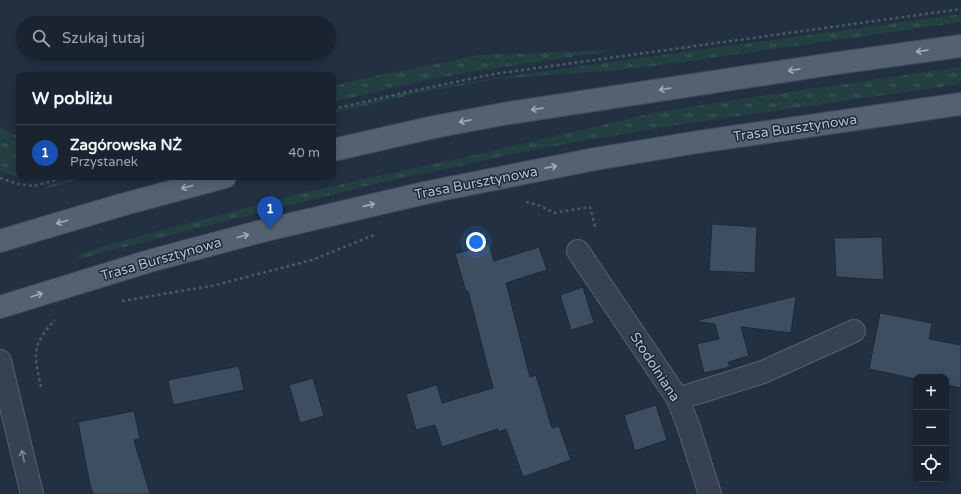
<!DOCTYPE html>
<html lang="pl">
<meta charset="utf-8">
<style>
:root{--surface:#1a2431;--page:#232c39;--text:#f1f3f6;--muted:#9fa4ab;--line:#38414d;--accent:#84b7ff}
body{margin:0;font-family:"Varela Round",sans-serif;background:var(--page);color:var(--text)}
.controls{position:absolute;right:12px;bottom:12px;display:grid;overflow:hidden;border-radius:8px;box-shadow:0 2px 10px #0003}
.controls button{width:36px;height:36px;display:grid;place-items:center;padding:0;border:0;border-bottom:1px solid var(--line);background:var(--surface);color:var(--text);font:20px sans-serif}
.you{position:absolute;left:476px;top:242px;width:14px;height:14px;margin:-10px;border:3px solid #fff;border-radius:50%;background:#1a73e8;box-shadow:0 0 0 6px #1a73e833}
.badge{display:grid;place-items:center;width:26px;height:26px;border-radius:50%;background:var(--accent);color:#fff;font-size:13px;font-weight:700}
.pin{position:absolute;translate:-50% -33px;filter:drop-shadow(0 1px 2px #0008)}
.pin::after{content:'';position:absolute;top:21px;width:14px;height:12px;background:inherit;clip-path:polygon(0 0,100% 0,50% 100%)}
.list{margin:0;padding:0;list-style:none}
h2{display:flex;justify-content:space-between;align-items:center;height:52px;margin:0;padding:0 16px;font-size:17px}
h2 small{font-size:13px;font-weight:400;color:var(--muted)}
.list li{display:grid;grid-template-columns:26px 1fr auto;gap:12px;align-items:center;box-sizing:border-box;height:56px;padding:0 16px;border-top:1px solid var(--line)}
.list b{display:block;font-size:15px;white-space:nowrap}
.list p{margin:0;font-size:13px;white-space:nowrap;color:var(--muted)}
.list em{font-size:13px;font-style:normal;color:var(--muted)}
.icon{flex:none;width:22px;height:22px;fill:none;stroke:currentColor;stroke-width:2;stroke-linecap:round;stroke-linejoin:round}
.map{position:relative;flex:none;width:961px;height:494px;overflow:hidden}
.search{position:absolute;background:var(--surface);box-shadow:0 2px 10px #0003;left:16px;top:16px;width:320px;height:44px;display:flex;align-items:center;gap:10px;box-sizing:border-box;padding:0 14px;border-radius:22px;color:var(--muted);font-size:15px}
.panel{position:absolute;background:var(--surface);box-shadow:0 2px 10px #0003;left:16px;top:72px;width:320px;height:108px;border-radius:8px}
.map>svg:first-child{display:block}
.grass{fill:url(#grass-tufts)}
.building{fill:#3e4e61;stroke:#1d2938}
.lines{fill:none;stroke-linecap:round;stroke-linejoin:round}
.minor-casing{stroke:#54606e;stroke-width:24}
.major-casing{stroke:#404b5a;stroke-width:24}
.path{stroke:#425c5f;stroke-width:2.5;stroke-dasharray:3 3;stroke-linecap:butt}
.minor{stroke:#364251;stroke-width:22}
.major{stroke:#546171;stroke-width:22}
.oneway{stroke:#a0abb9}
.oneway2{stroke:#7b8694}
.labels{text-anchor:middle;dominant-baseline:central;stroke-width:3;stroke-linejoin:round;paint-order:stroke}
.street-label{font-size:14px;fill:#b3bdcb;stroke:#1b2736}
</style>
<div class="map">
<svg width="961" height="494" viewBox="0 0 961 494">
<defs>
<pattern id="grass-tufts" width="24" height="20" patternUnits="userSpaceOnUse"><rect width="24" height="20" fill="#243f42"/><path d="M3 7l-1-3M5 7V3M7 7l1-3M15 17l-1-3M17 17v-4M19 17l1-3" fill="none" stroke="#41595c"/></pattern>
</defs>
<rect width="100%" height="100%" fill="#223041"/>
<g class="grass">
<path d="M 961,14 L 961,22 L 655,66 L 617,70 L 495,79 L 419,93 L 333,113 L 333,110 L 419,90 L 496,78 Z"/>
<path d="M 617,50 L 464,73 L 417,82 L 333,102 L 333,86 L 356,80 L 480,55 Z"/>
<path d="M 961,67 L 961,84 L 676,125 L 547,147 L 374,184 L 190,230 L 79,259 L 77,255 L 118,242 L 291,196 L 374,177 L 475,155 L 632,118 L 657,112 L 756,97 Z"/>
<path d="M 0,126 L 10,133 L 19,136 L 19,177 L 0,171 Z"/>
<path d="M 79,177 L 86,177 L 46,189 L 46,186 Z"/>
</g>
<g class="building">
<path d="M 712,224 L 757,227 L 755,273 L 709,271 Z"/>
<path d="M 882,237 L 884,280 L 836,277 L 834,238 Z"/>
<path d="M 489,244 L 494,261 L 539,247 L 547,270 L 506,283 L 530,377 L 536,375 L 552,428 L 559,426 L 571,460 L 523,477 L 506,429 L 498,432 L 498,429 L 442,447 L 435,425 L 416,430 L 406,394 L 437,385 L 442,403 L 493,388 L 468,291 L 466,292 L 455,254 Z"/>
<path d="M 583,287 L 594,323 L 571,330 L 560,295 Z"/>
<path d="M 796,296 L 791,333 L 741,327 L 749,356 L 728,362 L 730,367 L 704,373 L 697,344 L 719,339 L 715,324 L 699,322 L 699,320 Z"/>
<path d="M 880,313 L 932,323 L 929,339 L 961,345 L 961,388 L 946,385 L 946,377 L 916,377 L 916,379 L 869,369 Z"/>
<path d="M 239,366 L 244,390 L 173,405 L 168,380 Z"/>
<path d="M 313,378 L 324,416 L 300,423 L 289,385 Z"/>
<path d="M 656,405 L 667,440 L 635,451 L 624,415 Z"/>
<path d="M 134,411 L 140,439 L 134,440 L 150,494 L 93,494 L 90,485 L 78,422 Z"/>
</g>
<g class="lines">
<defs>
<g id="minor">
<path d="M 578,251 L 678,399 L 689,428 L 710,494"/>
<path d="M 0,361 L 32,494"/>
<path d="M 678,399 L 763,372 L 854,331"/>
</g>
<g id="major">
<path d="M 333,150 L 434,127 L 503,114 L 831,64 L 961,46"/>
<path d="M 0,241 L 121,205 L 225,177"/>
<path d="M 0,307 L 153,260 L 270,229 L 429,192 L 595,159 L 698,142 L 961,104"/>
</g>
</defs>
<use href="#minor" class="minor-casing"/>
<use href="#major" class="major-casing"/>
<g class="path">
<path d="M 333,109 L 407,92 L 494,74 L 961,9"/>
<path d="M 0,178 L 18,184 L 34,186 L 66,177"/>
<path d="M 526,202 L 541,206 L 554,213 L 590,207 L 596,230"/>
<path d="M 122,301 L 216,285 L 312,260 L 374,235"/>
<path d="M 41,387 C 39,377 35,362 36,352 C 37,341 47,328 55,320"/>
</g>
<use href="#minor" class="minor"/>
<use href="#major" class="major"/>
</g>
<defs><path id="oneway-shaft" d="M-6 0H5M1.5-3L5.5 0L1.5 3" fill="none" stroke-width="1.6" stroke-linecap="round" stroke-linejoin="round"/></defs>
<g class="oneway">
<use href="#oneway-shaft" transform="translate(922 51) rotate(172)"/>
<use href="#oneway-shaft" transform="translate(794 70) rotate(171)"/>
<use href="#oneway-shaft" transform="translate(665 89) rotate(171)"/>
<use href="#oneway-shaft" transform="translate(537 109) rotate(171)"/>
<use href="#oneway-shaft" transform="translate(465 121) rotate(169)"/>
<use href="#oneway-shaft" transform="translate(551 167) rotate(-11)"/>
<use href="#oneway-shaft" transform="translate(187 187) rotate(165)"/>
<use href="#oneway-shaft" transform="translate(369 205) rotate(-13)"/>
<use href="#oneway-shaft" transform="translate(62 222) rotate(164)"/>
<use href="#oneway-shaft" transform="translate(243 236) rotate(-15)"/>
<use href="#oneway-shaft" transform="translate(37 295) rotate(-17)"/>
</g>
<use class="oneway2" href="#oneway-shaft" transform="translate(23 456) rotate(-103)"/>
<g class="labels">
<g class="street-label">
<text transform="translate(795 128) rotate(-8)">Trasa Bursztynowa</text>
<text transform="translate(476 183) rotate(-11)">Trasa Bursztynowa</text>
<text transform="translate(161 259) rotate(-16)">Trasa Bursztynowa</text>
<text transform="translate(655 367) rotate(57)">Stodolniana</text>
</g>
</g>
</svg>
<div class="controls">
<button>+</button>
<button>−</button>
<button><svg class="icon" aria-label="locate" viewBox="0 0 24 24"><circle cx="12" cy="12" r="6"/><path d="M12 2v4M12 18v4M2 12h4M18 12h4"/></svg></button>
</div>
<div class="you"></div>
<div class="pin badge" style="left:270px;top:229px;background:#1a4fb4">1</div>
<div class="search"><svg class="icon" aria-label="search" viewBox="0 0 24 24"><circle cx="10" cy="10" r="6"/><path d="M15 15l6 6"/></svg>Szukaj tutaj</div>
<section class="panel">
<h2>W pobliżu<small></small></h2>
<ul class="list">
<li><span class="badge" style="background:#1a4fb4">1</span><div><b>Zagórowska NŻ</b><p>Przystanek</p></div><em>40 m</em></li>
</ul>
</section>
</div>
